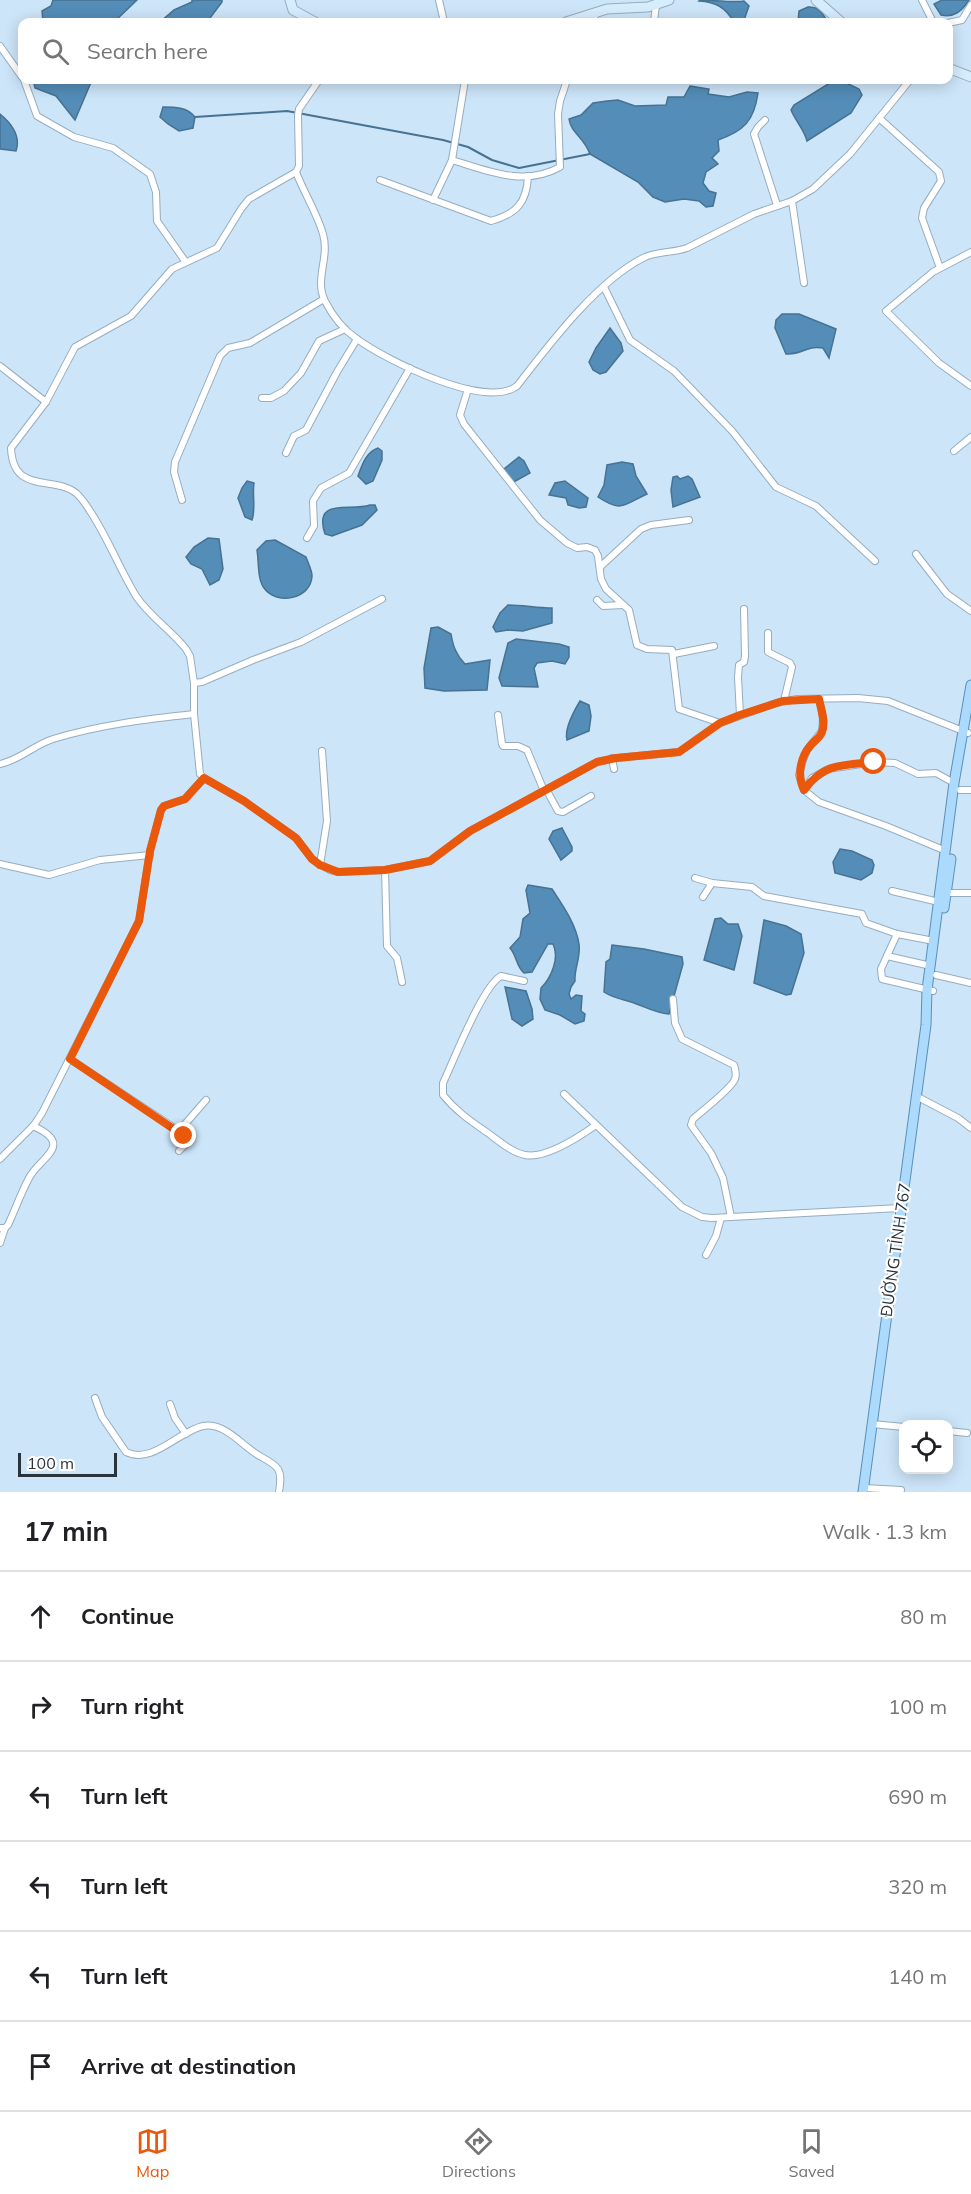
<!DOCTYPE html>
<meta charset="utf-8">
<style>
:root{--surface:#fff;--page:#f6f6f6;--text:#202124;--muted:#757577;--line:#e0e0e0;--accent:#ea580c}
body{margin:0;font-family:Mulish,sans-serif;background:var(--page);color:var(--text)}
.controls{position:absolute;right:18px;bottom:18px;display:grid;overflow:hidden;border-radius:12px;box-shadow:0 3px 15px #0003}
.controls button{width:54px;height:54px;display:grid;place-items:center;padding:0;border:0;border-bottom:2px solid var(--line);background:var(--surface);color:var(--text);font:30px sans-serif}
.scale{position:absolute;left:18px;bottom:15px;width:99px;box-sizing:border-box;padding-left:6px;border:3px solid #2a333a;border-top:0;font-size:16px;line-height:21px;white-space:nowrap;color:#2a333a;-webkit-text-stroke:4px #fff;paint-order:stroke}
.stop{position:absolute;width:18px;height:18px;margin:-14px;border:4px solid #ea580c;border-radius:50%;background:#fff}
.stop.end{background:#ea580c;border-color:#fff;box-shadow:0 2px 6px #0008}
.list{margin:0;padding:0;list-style:none}
h2{display:flex;justify-content:space-between;align-items:center;height:78px;margin:0;padding:0 24px;font-size:26px}
h2 small{font-size:20px;font-weight:400;color:var(--muted)}
.list li{display:grid;grid-template-columns:39px 1fr auto;gap:18px;align-items:center;box-sizing:border-box;height:90px;padding:0 24px;border-top:2px solid var(--line)}
.list b{display:block;font-size:22px;white-space:nowrap}
.list em{font-size:20px;font-style:normal;color:var(--muted)}
.icon{flex:none;width:33px;height:33px;fill:none;stroke:currentColor;stroke-width:2;stroke-linecap:round;stroke-linejoin:round}
.map{position:relative;flex:none;width:971px;height:1492px;overflow:hidden}
.search{position:absolute;background:var(--surface);box-shadow:0 3px 15px #0003;left:18px;right:18px;top:18px;height:66px;display:flex;align-items:center;gap:15px;box-sizing:border-box;padding:0 21px;border-radius:12px;color:var(--muted);font-size:22px}
.sheet{height:618px;background:var(--surface)}
nav{display:flex;justify-content:space-around;align-items:center;box-sizing:border-box;height:84px;border-top:2px solid var(--line);background:var(--surface);font-size:16px;color:var(--muted)}
nav a{display:grid;justify-items:center;gap:3px}
nav .on{color:var(--accent)}
.map>svg:first-child{display:block}
.water{fill:#538db8;stroke:#477292;stroke-width:1.5}
.lines{fill:none;stroke-linecap:round;stroke-linejoin:round}
.stream{stroke:#477292;stroke-width:2}
.street-casing{stroke:#96adbf;stroke-width:8}
.secondary-casing{stroke:#96adbf;stroke-width:11}
.primary-casing{stroke:#5b90b7;stroke-width:11}
.street{stroke:#fff;stroke-width:6}
.secondary{stroke:#d6edfe;stroke-width:9}
.primary{stroke:#acdafc;stroke-width:9}
.route{stroke:#ea580c;stroke-width:8}
.labels{text-anchor:middle;dominant-baseline:central;stroke-width:4.5;stroke-linejoin:round;paint-order:stroke}
.street-label{font-size:16px;fill:#2a333a;stroke:#fff}
</style>
<div class="map">
<svg width="971" height="1492" viewBox="0 0 971 1492">
<rect width="100%" height="100%" fill="#cde5f9"/>
<g class="water">
<path d="M 53,0 L 137,0 L 114,22 L 43,22 L 42,11 L 51,6 Z"/>
<path d="M 192,0 L 222,0 L 222,2 L 207,22 L 160,22 L 174,10 L 192,2 Z"/>
<path d="M 700,0 C 711,0 736,3 744,1 L 749,6 L 744,20 L 734,22 C 725,7 716,2 699,1 Z"/>
<path d="M 942,0 L 969,0 C 962,11 954,18 941,15 L 934,4 Z"/>
<path d="M 808,7 C 820,6 822,14 828,22 L 798,22 L 799,11 Z"/>
<path d="M 33,80 L 92,80 L 75,120 L 56,96 L 35,88 Z"/>
<path d="M 840,80 L 859,89 L 862,95 L 851,113 L 807,141 C 804,129 796,122 791,110 L 794,105 L 833,81 Z"/>
<path d="M 690,86 L 709,89 L 708,94 L 729,97 L 747,92 L 758,93 C 754,121 744,131 718,140 L 719,151 L 712,158 L 718,164 L 706,172 L 703,183 L 709,191 L 716,193 L 713,206 L 706,207 L 699,201 L 684,199 L 665,202 L 653,197 L 638,182 L 590,154 C 584,137 571,133 569,119 L 581,115 L 593,103 L 607,101 L 618,100 L 635,106 L 666,105 L 668,97 L 684,97 Z"/>
<path d="M 163,107 C 175,107 187,107 195,117 L 193,128 L 179,131 L 168,124 L 160,117 Z"/>
<path d="M 0,114 C 11,123 21,136 16,151 L 0,149 Z"/>
<path d="M 782,314 L 799,314 L 836,329 L 829,358 L 823,348 C 805,345 804,355 786,354 L 775,328 L 776,320 Z"/>
<path d="M 610,328 L 621,343 L 623,351 L 606,372 L 600,374 L 593,370 L 589,362 L 596,348 Z"/>
<path d="M 378,448 L 382,451 L 382,460 L 373,481 L 366,484 L 358,476 C 362,465 366,452 378,448 Z"/>
<path d="M 519,457 L 524,461 L 530,473 L 512,483 L 504,469 Z"/>
<path d="M 622,462 L 633,464 L 636,476 L 647,494 C 623,505 622,513 598,497 L 604,485 L 607,465 Z"/>
<path d="M 677,476 L 680,479 L 688,476 L 692,479 L 700,497 L 673,507 L 671,490 L 673,477 Z"/>
<path d="M 247,481 L 254,483 C 252,495 256,508 252,520 L 245,517 L 238,498 L 242,488 Z"/>
<path d="M 565,481 L 588,498 L 586,507 L 579,508 L 568,505 L 566,498 L 549,495 L 555,483 Z"/>
<path d="M 370,505 L 375,505 L 377,510 L 362,525 L 332,536 L 325,534 C 313,497 349,512 370,505 Z"/>
<path d="M 208,538 L 219,539 L 223,569 L 219,580 L 210,585 L 202,569 L 191,564 L 186,557 L 194,547 Z"/>
<path d="M 275,540 L 306,557 C 308,563 312,570 312,576 C 311,599 277,606 264,588 C 257,578 259,561 257,550 L 266,541 Z"/>
<path d="M 508,605 C 523,605 537,608 552,608 L 552,623 L 523,631 L 508,630 L 496,632 L 493,627 L 500,613 Z"/>
<path d="M 438,627 L 451,634 C 453,646 456,655 465,664 L 490,660 L 487,690 L 444,691 L 425,688 L 424,668 L 431,628 Z"/>
<path d="M 516,639 L 559,644 L 569,647 L 569,657 L 565,664 L 552,661 L 537,663 L 534,668 L 538,687 L 502,686 L 499,678 L 508,643 Z"/>
<path d="M 580,701 L 589,705 L 591,716 L 589,731 L 567,740 C 564,729 574,711 580,701 Z"/>
<path d="M 562,828 L 572,847 L 572,851 L 561,860 L 549,839 L 553,831 Z"/>
<path d="M 840,849 L 852,851 L 872,860 L 874,865 L 872,873 L 861,880 L 835,873 L 833,862 Z"/>
<path d="M 528,885 L 552,889 C 563,906 576,924 579,944 C 581,957 574,969 575,981 L 571,987 L 569,994 L 571,999 L 576,995 L 582,996 L 581,1011 L 585,1014 L 584,1021 L 575,1024 L 560,1015 L 545,1010 L 540,999 L 541,988 C 551,978 560,958 553,944 L 548,944 L 532,972 L 524,973 C 516,966 517,956 510,948 L 520,937 L 523,919 L 530,913 L 526,890 Z"/>
<path d="M 721,918 L 728,924 L 738,924 L 742,936 L 734,970 L 704,960 L 715,919 Z"/>
<path d="M 764,920 L 786,926 L 801,934 L 804,953 L 791,994 L 786,995 L 754,983 Z"/>
<path d="M 612,945 L 644,949 L 682,957 L 683,964 L 669,1014 C 655,1013 644,1006 631,1002 C 622,999 613,998 604,992 L 606,962 L 610,959 Z"/>
<path d="M 505,987 L 526,991 L 532,1009 L 533,1019 L 522,1026 L 512,1019 Z"/>
</g>
<g class="lines">
<path class="stream" d="M 195,117 L 287,111 L 443,140 L 468,147 L 492,160 L 519,168 L 590,154"/>
<defs>
<g id="street">
<path d="M 439,0 L 444,22"/>
<path d="M 922,0 L 933,22"/>
<path d="M 592,22 L 596,13"/>
<path d="M 654,22 L 656,5"/>
<path d="M 948,23 L 962,20 L 971,5"/>
<path d="M 0,46 L 22,77"/>
<path d="M 24,80 L 37,116 L 74,137 L 113,148 L 150,174 L 156,192 L 157,221 L 185,261"/>
<path d="M 319,80 L 299,109 L 298,115 L 299,166 L 296,172 L 249,199 L 241,209 L 217,248 L 172,269 L 131,316 L 75,347 L 46,402 L 11,448 C 13,495 53,475 76,493 C 82,498 86,505 90,511 C 108,538 119,568 136,596 C 150,617 171,630 186,649 L 190,656 L 194,683 L 194,714 L 200,774 L 204,778 L 244,801 L 296,838 L 312,859 L 330,870 L 338,872 L 385,870 L 430,861 L 470,831 L 597,762 L 617,758 L 679,752 L 720,723 L 776,703 L 797,699 L 858,698 L 888,701 L 968,733"/>
<path d="M 879,118 L 939,172 L 941,181 L 924,208 L 922,218 L 940,268"/>
<path d="M 765,120 L 758,127 L 754,134 L 777,205"/>
<path d="M 452,160 C 488,171 524,187 560,167 L 558,114 L 560,101 L 567,80"/>
<path d="M 296,172 C 304,193 317,213 323,234 C 330,258 314,279 325,301 C 332,315 344,330 357,339 C 386,360 485,410 517,386 C 549,345 596,282 643,258 C 656,251 673,253 687,248 L 754,214 L 792,201 L 813,189 L 850,154 L 910,80"/>
<path d="M 380,180 L 491,221 C 516,214 527,203 528,176"/>
<path d="M 433,200 L 452,160 L 465,80"/>
<path d="M 792,201 L 804,283"/>
<path d="M 971,252 L 933,272 L 886,311 L 939,363 L 971,386"/>
<path d="M 604,287 L 630,340 L 674,371 L 733,432 L 776,487 L 816,506 L 875,561"/>
<path d="M 0,366 L 46,402"/>
<path d="M 468,389 L 460,415 L 464,424 L 540,520 L 567,543 L 577,548 L 587,547 L 595,550 L 598,556 L 601,579 L 606,589 L 629,610 L 637,645 L 647,649 L 672,650 L 679,709 L 720,723"/>
<path d="M 262,398 L 271,398 L 284,391 L 301,373 L 319,341 L 345,329"/>
<path d="M 954,451 L 971,437"/>
<path d="M 286,453 L 294,436 L 306,430 L 337,372 L 357,339"/>
<path d="M 182,500 L 174,472 L 175,462 L 220,356 L 228,348 L 250,343 L 324,299"/>
<path d="M 307,538 L 314,526 L 313,501 L 321,488 L 349,473 L 410,368"/>
<path d="M 916,554 L 947,594 L 971,611"/>
<path d="M 600,567 L 641,529 L 651,525 L 689,520"/>
<path d="M 597,600 L 603,606 L 623,605"/>
<path d="M 768,633 L 768,652 L 790,663 L 792,667 L 784,701"/>
<path d="M 674,654 L 714,646"/>
<path d="M 194,683 L 202,682 L 253,660 L 301,642 L 382,599"/>
<path d="M 819,699 L 823,718 L 822,731 L 807,750 L 803,760 L 799,775 L 804,790 L 819,802 L 886,826 L 946,851"/>
<path d="M 498,715 L 502,744 L 503,746 L 518,746 L 527,750 L 544,791"/>
<path d="M 740,715 L 738,677 L 739,665 L 744,662 L 745,656 L 744,609"/>
<path d="M 612,758 L 614,769"/>
<path d="M 0,764 C 20,760 34,745 53,739 C 99,725 147,719 194,714"/>
<path d="M 546,789 L 558,811 L 563,812 L 591,796"/>
<path d="M 804,790 L 812,778 L 828,769 L 874,762 L 895,763 L 918,774 L 936,773 L 954,783"/>
<path d="M 960,790 L 971,790"/>
<path d="M 0,864 L 49,875 L 100,860 L 150,855"/>
<path d="M 320,865 L 327,821 L 322,751"/>
<path d="M 385,870 L 387,946 L 397,958 L 402,982"/>
<path d="M 695,878 L 712,883 L 752,887 L 764,896 L 862,914 L 866,923 L 897,934 L 934,941"/>
<path d="M 892,891 L 939,902"/>
<path d="M 947,893 L 971,893"/>
<path d="M 703,897 L 712,883"/>
<path d="M 897,934 L 881,969 L 882,979 L 933,991"/>
<path d="M 887,956 L 931,966"/>
<path d="M 936,975 L 971,983"/>
<path d="M 524,981 L 501,976 C 483,985 453,1062 443,1083 L 443,1095 C 455,1110 469,1120 485,1131 C 497,1139 510,1152 525,1155 C 546,1159 579,1137 596,1125"/>
<path d="M 673,999 L 675,1023 L 682,1039 L 734,1065 C 735,1069 737,1074 735,1079 C 732,1088 701,1112 693,1119 L 691,1125 L 711,1153 L 723,1178 L 731,1217"/>
<path d="M 70,1059 L 182,1133 L 186,1138 L 186,1144 L 179,1151"/>
<path d="M 564,1094 L 682,1207 L 702,1217 L 712,1218 L 900,1208"/>
<path d="M 916,1096 L 958,1118 L 971,1128"/>
<path d="M 179,1131 L 206,1100"/>
<path d="M 0,1159 L 34,1125 L 42,1113 L 139,921 L 150,851 L 161,810 L 164,806 L 185,799 L 204,778"/>
<path d="M 0,1228 L 5,1228 L 8,1225 C 15,1210 21,1193 29,1178 C 39,1158 76,1145 33,1126"/>
<path d="M 0,1243 L 5,1228"/>
<path d="M 706,1255 L 716,1236 L 721,1218"/>
<path d="M 95,1398 L 102,1417 L 126,1452 C 152,1465 179,1431 203,1426 C 223,1422 240,1443 255,1453 C 262,1458 273,1462 278,1469 C 282,1476 280,1484 279,1492"/>
<path d="M 170,1404 L 175,1418 L 186,1434"/>
<path d="M 872,1424 L 904,1427"/>
<path d="M 948,1431 L 967,1433"/>
<path d="M 864,1488 L 901,1490"/>
</g>
<g id="secondary">
<path d="M 290,0 L 293,10 L 315,22"/>
<path d="M 816,0 L 841,22"/>
<path d="M 566,22 L 607,9 L 648,7 L 669,0"/>
<path d="M 948,68 L 971,77"/>
</g>
<g id="primary">
<path d="M 944,908 L 951,859"/>
<path d="M 863,1492 L 926,1025 L 927,990 L 954,783 L 971,685"/>
</g>
</defs>
<use href="#street" class="street-casing"/>
<use href="#secondary" class="secondary-casing"/>
<use href="#primary" class="primary-casing"/>
<use href="#street" class="street"/>
<use href="#secondary" class="secondary"/>
<use href="#primary" class="primary"/>
</g>
<g class="lines">
<path class="route" d="M 184,1136 L 70,1059 L 139,921 L 150,851 L 161,810 L 164,806 L 185,799 L 204,778 L 244,801 L 296,838 L 312,859 L 320,865 L 338,872 L 385,870 L 430,861 L 470,831 L 597,762 L 616,758 L 679,752 L 720,723 L 740,715 L 783,701 L 819,699 C 821,709 826,722 822,732 C 820,738 814,741 810,746 C 800,758 797,776 804,790 C 824,763 843,765 874,762"/>
</g>
<g class="labels">
<g class="street-label">
<text transform="translate(895 1250) rotate(-82)">ĐƯỜNG TỈNH 767</text>
</g>
</g>
</svg>
<div class="controls">
<button><svg class="icon" aria-label="locate" viewBox="0 0 24 24"><circle cx="12" cy="12" r="6"/><path d="M12 2v4M12 18v4M2 12h4M18 12h4"/></svg></button>
</div>
<div class="scale">100 m</div>
<div class="stop" style="left:874px;top:762px"></div>
<div class="stop end" style="left:184px;top:1136px"></div>
<div class="search"><svg class="icon" aria-label="search" viewBox="0 0 24 24"><circle cx="10" cy="10" r="6"/><path d="M15 15l6 6"/></svg>Search here</div>
</div>
<section class="sheet">
<h2>17 min<small>Walk · 1.3 km</small></h2>
<ul class="list">
<li><svg class="icon" aria-label="ahead" viewBox="0 0 24 24"><path d="M12 20V5M6 11l6-6 6 6"/></svg><div><b>Continue</b></div><em>80 m</em></li>
<li><svg class="icon" aria-label="right" viewBox="0 0 24 24"><path d="M7 20v-9h11M14 6l5 5-5 5"/></svg><div><b>Turn right</b></div><em>100 m</em></li>
<li><svg class="icon" aria-label="left" viewBox="0 0 24 24"><path d="M17 20v-9H6M10 6l-5 5 5 5"/></svg><div><b>Turn left</b></div><em>690 m</em></li>
<li><svg class="icon" aria-label="left" viewBox="0 0 24 24"><path d="M17 20v-9H6M10 6l-5 5 5 5"/></svg><div><b>Turn left</b></div><em>320 m</em></li>
<li><svg class="icon" aria-label="left" viewBox="0 0 24 24"><path d="M17 20v-9H6M10 6l-5 5 5 5"/></svg><div><b>Turn left</b></div><em>140 m</em></li>
<li><svg class="icon" aria-label="arrive" viewBox="0 0 24 24"><path d="M6 21V4h12l-3 4 3 4H6"/></svg><div><b>Arrive at destination</b></div></li>
</ul>
</section>
<nav>
<a class="on"><svg class="icon" aria-label="map" viewBox="0 0 24 24"><path d="M3 6l6-2 6 2 6-2v14l-6 2-6-2-6 2zM9 4v14M15 6v14"/></svg>Map</a>
<a><svg class="icon" aria-label="directions" viewBox="0 0 24 24"><path d="M12 3l9 9-9 9-9-9zM9 14v-3h6M13 9l2 2-2 2"/></svg>Directions</a>
<a><svg class="icon" aria-label="saved" viewBox="0 0 24 24"><path d="M7 4h10v16l-5-4-5 4z"/></svg>Saved</a>
</nav>
